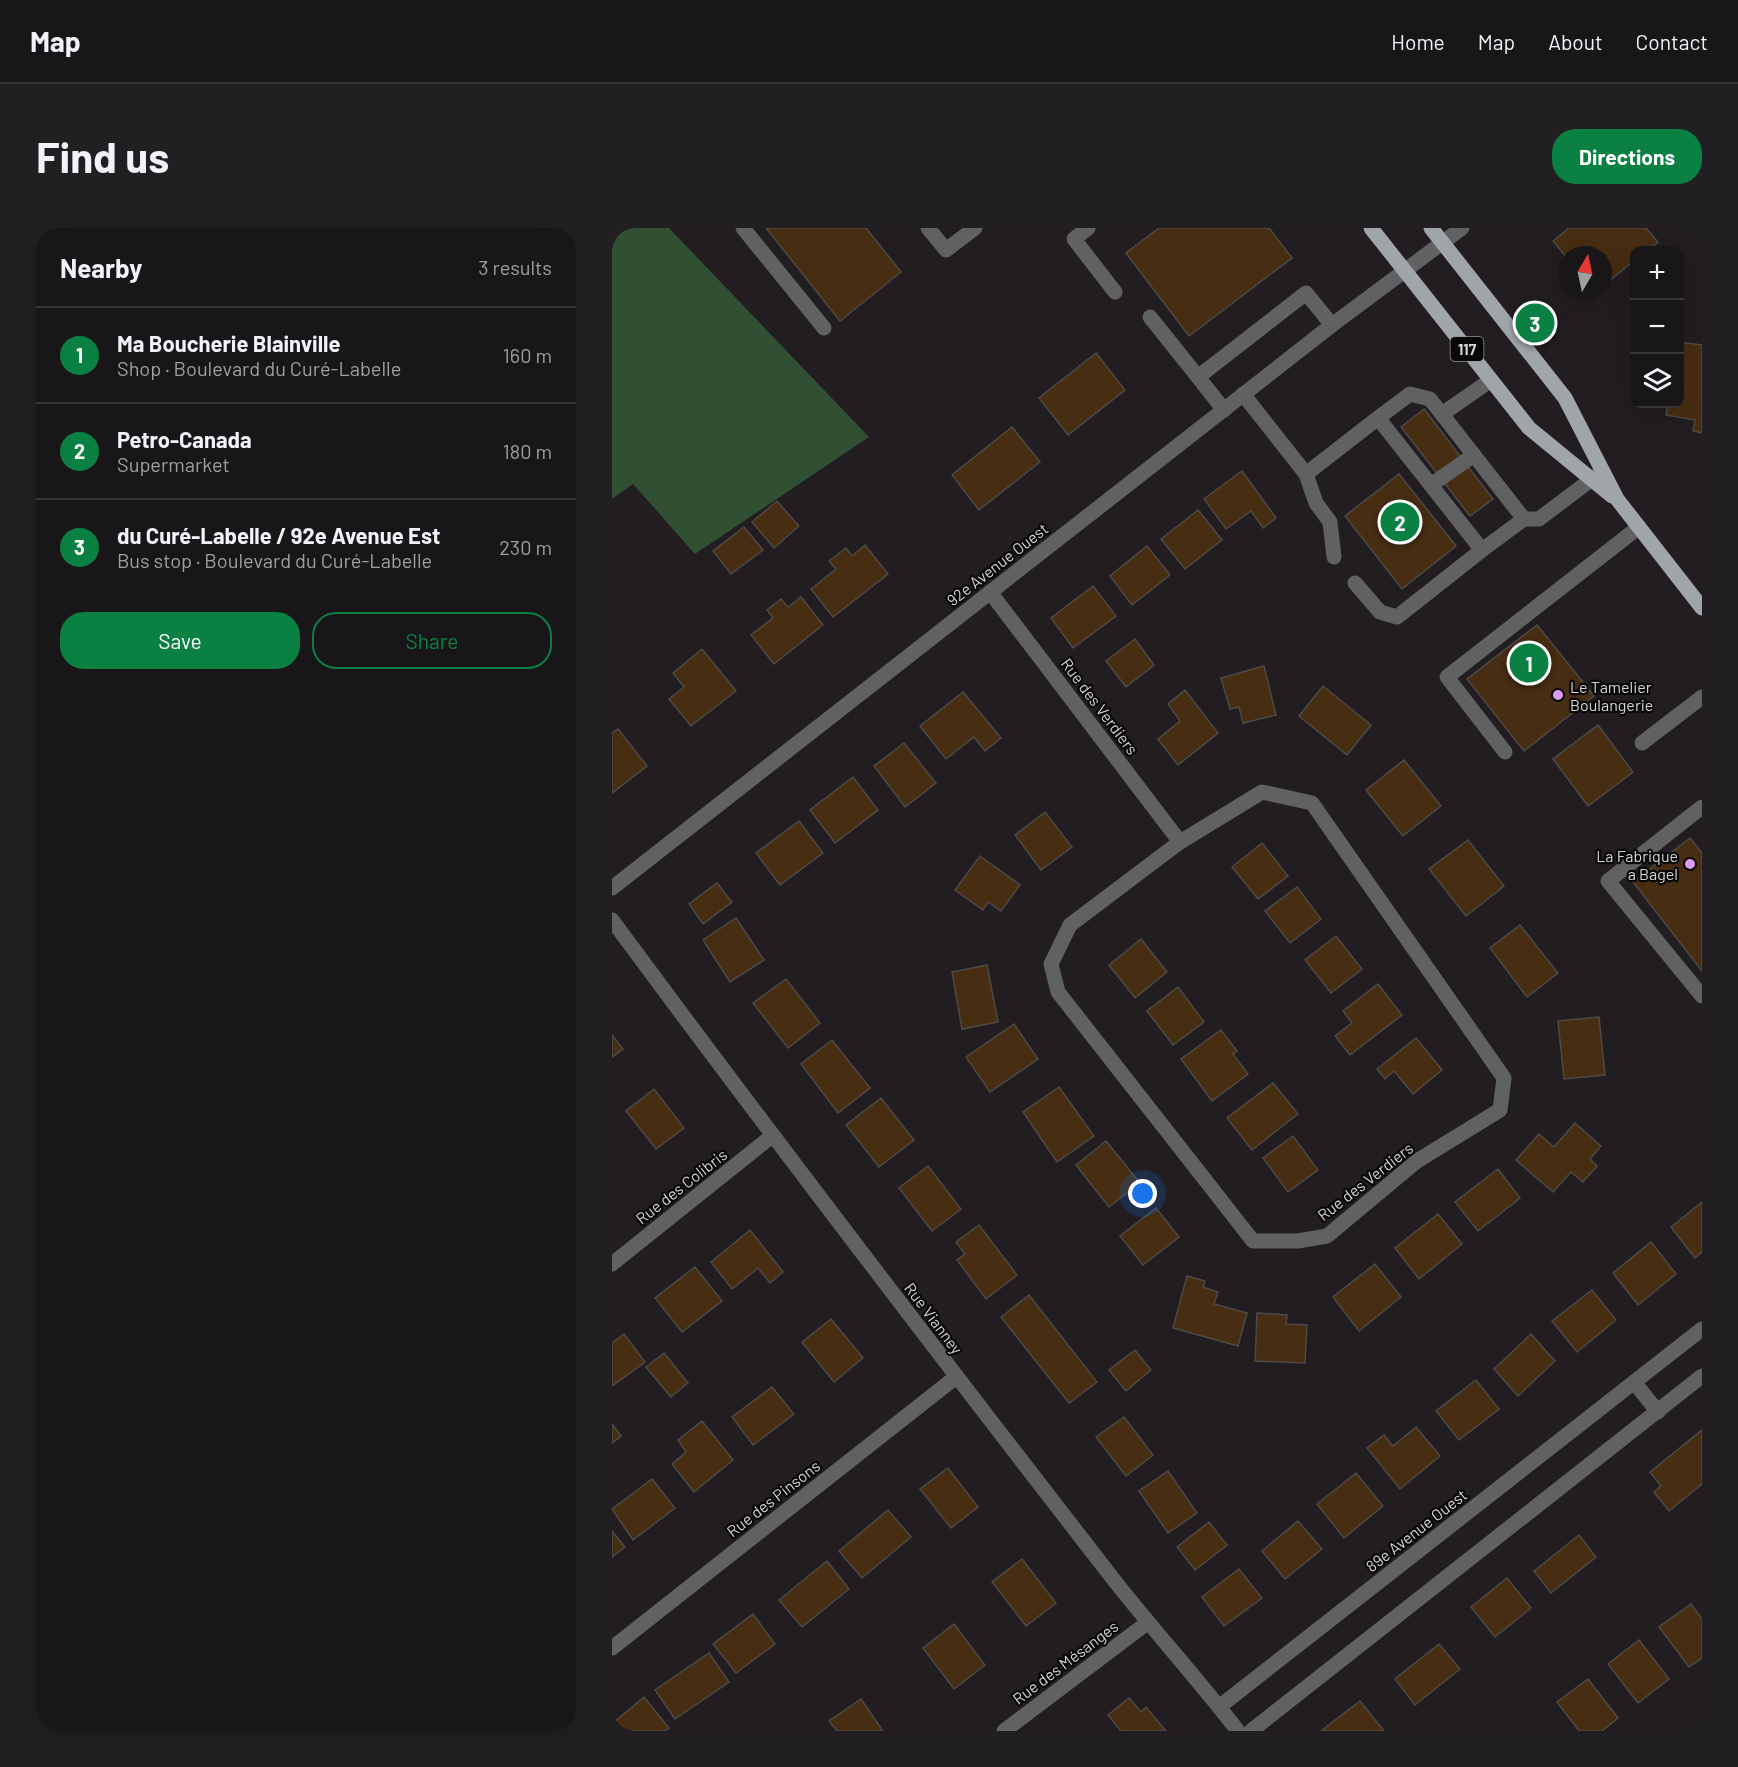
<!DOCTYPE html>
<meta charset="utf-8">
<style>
:root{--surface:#191619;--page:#221f22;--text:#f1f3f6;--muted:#9f9fa2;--line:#373538;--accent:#0b8043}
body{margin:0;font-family:Barlow,sans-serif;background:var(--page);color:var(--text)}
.controls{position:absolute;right:18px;top:18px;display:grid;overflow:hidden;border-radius:12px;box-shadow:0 6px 24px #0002}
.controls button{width:54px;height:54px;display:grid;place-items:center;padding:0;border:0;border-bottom:2px solid var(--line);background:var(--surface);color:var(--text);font:30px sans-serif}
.compass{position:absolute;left:946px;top:18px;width:54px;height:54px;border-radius:50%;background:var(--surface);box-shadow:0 6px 24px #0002;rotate:9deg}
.you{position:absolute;left:531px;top:966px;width:21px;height:21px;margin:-15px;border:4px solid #fff;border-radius:50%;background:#1a73e8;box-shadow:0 0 0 9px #1a73e833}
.badge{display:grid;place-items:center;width:39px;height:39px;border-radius:50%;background:var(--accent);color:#fff;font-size:20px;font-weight:700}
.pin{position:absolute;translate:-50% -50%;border:3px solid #fff;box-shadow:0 2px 6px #0006}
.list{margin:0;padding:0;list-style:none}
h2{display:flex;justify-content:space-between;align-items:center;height:78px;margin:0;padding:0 24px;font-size:26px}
h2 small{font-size:20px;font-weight:400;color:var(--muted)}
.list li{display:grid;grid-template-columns:39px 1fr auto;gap:18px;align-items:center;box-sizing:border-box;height:96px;padding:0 24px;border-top:2px solid var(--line)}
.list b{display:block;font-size:22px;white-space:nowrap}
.list p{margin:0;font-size:20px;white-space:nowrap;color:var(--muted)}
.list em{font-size:20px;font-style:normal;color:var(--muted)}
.actions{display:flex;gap:12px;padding:18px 24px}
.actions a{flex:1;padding:14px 0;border:2px solid var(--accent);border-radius:24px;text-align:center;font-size:21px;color:var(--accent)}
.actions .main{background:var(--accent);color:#fff}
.icon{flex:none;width:33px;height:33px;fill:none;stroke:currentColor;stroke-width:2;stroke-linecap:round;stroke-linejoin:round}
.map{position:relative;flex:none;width:1090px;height:1503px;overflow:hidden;border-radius:24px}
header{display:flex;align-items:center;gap:36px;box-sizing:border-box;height:84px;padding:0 30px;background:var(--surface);border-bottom:2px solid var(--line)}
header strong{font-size:28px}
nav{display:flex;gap:33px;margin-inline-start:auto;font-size:21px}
.intro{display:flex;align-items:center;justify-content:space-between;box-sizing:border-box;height:144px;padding:0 36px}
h1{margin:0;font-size:42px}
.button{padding:15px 27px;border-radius:24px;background:var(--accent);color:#fff;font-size:21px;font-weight:700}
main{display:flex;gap:36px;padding:0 36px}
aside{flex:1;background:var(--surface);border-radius:24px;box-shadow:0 6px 24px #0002}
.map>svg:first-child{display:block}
.green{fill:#304f33}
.building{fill:#472d11;stroke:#4e4a46;stroke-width:1.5}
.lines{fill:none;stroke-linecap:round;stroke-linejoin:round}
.minor{stroke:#5f6163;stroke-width:15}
.major{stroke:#a0a5a9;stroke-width:15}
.poi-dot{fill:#dd99f3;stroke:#090809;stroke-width:2}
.labels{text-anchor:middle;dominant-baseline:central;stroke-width:4.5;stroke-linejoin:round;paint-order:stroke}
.shield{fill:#090809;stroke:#999799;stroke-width:1.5}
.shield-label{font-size:15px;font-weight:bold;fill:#d7d4d7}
.street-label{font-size:16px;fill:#d7d4d7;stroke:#090809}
.poi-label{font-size:16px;fill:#d7d4d7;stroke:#090809;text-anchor:start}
</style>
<header>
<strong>Map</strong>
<nav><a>Home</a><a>Map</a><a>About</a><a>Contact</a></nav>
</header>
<div class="intro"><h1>Find us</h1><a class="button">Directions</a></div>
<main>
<aside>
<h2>Nearby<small>3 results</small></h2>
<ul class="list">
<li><span class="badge">1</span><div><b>Ma Boucherie Blainville</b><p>Shop · Boulevard du Curé-Labelle</p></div><em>160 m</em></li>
<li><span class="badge">2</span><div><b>Petro-Canada</b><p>Supermarket</p></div><em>180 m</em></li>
<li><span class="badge">3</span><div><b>du Curé-Labelle / 92e Avenue Est</b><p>Bus stop · Boulevard du Curé-Labelle</p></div><em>230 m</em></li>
</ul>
<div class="actions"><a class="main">Save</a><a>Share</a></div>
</aside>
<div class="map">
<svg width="1090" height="1503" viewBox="0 0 1090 1503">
<rect width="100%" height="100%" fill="#211d21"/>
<path class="green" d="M 0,0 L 57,0 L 257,209 L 83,326 L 21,256 L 0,271 Z"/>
<g class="building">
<path d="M 154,0 L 254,0 L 289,44 L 228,93 Z"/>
<path d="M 547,0 L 657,0 L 680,30 L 577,108 L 514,25 Z"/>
<path d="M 957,0 L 1034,0 L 1046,14 L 1035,22 L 1023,22 L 1023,32 L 991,58 L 991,27 L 955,27 L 955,30 L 941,13 Z"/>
<path d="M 1068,114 L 1090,117 L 1090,205 L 1081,203 L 1083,192 L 1054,187 L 1056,176 L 1068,176 Z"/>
<path d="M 484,125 L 513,162 L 456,207 L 427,170 Z"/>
<path d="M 812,181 L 881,271 L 858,288 L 789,199 Z"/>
<path d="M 400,199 L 428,234 L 367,282 L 340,247 Z"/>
<path d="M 630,243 L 664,290 L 651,300 L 639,283 L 614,301 L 592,271 Z"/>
<path d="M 787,246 L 844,318 L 790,361 L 733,288 Z"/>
<path d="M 165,273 L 187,298 L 162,320 L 140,294 Z"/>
<path d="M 586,282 L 610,312 L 573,341 L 549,311 Z"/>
<path d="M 132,299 L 151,322 L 119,346 L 101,323 Z"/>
<path d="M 253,317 L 276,346 L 221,389 L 199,361 L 224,341 L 217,333 L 234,320 L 240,328 Z"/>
<path d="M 535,318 L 558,347 L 520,377 L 498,348 Z"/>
<path d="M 481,358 L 504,388 L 461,420 L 439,390 Z"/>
<path d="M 189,369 L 211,397 L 162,436 L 139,407 L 161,390 L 155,382 L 169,371 L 176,379 Z"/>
<path d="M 925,397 L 982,468 L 912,523 L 855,451 Z"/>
<path d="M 523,411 L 542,437 L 514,459 L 494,433 Z"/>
<path d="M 90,421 L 124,463 L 79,498 L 57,471 L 72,459 L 61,445 Z"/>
<path d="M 652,438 L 664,487 L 631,495 L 627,479 L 618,481 L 609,450 Z"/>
<path d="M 711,458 L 759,497 L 735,527 L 687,488 Z"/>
<path d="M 573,462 L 606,505 L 566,537 L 546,511 L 568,493 L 556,476 Z"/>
<path d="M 351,464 L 389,510 L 373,523 L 362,509 L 334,531 L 308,498 Z"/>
<path d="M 986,497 L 1021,544 L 976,578 L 941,531 Z"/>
<path d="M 6,501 L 35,538 L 0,565 L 0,505 Z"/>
<path d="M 292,515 L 324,555 L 293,579 L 262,538 Z"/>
<path d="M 792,532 L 829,578 L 791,608 L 754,562 Z"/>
<path d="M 241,549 L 266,582 L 223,615 L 198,582 Z"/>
<path d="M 433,584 L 460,619 L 429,642 L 403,607 Z"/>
<path d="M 187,593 L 211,625 L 168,657 L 144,625 Z"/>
<path d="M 1078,610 L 1090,625 L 1090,743 L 1021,654 Z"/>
<path d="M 856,612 L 892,658 L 854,688 L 817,641 Z"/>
<path d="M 650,615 L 676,648 L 646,671 L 620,639 Z"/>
<path d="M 368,628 L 408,657 L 389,683 L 376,674 L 371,682 L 343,662 Z"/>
<path d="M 105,655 L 120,674 L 91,696 L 77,676 Z"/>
<path d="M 685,659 L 709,691 L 678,715 L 653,683 Z"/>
<path d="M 124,690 L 152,732 L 118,754 L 91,712 Z"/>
<path d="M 908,697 L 946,745 L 915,769 L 878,720 Z"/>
<path d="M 724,708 L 750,741 L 719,765 L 693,732 Z"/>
<path d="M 529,711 L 555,744 L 523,770 L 497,737 Z"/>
<path d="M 375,737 L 386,794 L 350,801 L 340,744 Z"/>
<path d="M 174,751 L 208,795 L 176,820 L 141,775 Z"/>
<path d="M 766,756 L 790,787 L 738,827 L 723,808 L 740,795 L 731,783 Z"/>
<path d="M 566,759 L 592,794 L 561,817 L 535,783 Z"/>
<path d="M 987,789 L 993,847 L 952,851 L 946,793 Z"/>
<path d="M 402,796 L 426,831 L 378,864 L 354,829 Z"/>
<path d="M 609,802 L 625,823 L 621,826 L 636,846 L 600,873 L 569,831 Z"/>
<path d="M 0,807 L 11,821 L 0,829 Z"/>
<path d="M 804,810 L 830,842 L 801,866 L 782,843 L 773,851 L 765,841 Z"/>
<path d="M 220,812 L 258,860 L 226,885 L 189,836 Z"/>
<path d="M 661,855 L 686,886 L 640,922 L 615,890 Z"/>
<path d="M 447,859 L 482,908 L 445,934 L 411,884 Z"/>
<path d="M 42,861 L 72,900 L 44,921 L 14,883 Z"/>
<path d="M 269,870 L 302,912 L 267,939 L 234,897 Z"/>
<path d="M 963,895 L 989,918 L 978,931 L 985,938 L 971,954 L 959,944 L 941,964 L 904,932 L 927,906 L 942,919 Z"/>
<path d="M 681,908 L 706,942 L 676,964 L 651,930 Z"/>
<path d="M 494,913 L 528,955 L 497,979 L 464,937 Z"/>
<path d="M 316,938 L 349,981 L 320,1003 L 287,960 Z"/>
<path d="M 886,941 L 908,970 L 866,1003 L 843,974 Z"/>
<path d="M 1090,974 L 1090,1024 L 1083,1030 L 1059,999 Z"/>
<path d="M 544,980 L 567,1009 L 531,1037 L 508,1008 Z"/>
<path d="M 826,986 L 850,1016 L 807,1051 L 783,1020 Z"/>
<path d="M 367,997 L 405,1047 L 374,1071 L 345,1032 L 353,1026 L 344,1014 Z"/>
<path d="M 138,1002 L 171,1044 L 158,1055 L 146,1040 L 120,1061 L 99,1034 Z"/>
<path d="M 1039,1014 L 1064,1046 L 1026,1077 L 1001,1045 Z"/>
<path d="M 763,1036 L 789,1069 L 747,1103 L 721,1069 Z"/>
<path d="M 83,1039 L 110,1073 L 70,1104 L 43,1070 Z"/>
<path d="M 575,1048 L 593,1053 L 591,1059 L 606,1064 L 602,1076 L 635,1085 L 626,1118 L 561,1100 Z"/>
<path d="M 980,1062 L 1004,1092 L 965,1124 L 940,1093 Z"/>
<path d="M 417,1067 L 485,1154 L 457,1175 L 389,1089 Z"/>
<path d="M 645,1085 L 675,1087 L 674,1096 L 695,1097 L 693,1135 L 643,1133 Z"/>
<path d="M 219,1091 L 251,1130 L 222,1154 L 190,1114 Z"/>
<path d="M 12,1106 L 33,1134 L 0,1158 L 0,1115 Z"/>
<path d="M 919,1106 L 943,1133 L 906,1168 L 882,1141 Z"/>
<path d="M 523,1122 L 539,1142 L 514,1163 L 497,1142 Z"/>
<path d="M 52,1125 L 76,1155 L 59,1169 L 34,1139 Z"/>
<path d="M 864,1152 L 887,1181 L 847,1212 L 824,1183 Z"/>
<path d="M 160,1159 L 182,1186 L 141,1217 L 120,1189 Z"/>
<path d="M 512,1189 L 541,1227 L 514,1248 L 484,1209 Z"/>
<path d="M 90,1193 L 121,1232 L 82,1264 L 60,1236 L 74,1224 L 66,1212 Z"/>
<path d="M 0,1196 L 9,1208 L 0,1215 Z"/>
<path d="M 804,1199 L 828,1228 L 788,1261 L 755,1220 L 772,1207 L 781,1218 Z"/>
<path d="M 1090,1202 L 1090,1256 L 1057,1283 L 1042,1264 L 1049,1258 L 1038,1244 Z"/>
<path d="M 336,1240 L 366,1279 L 339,1300 L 308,1261 Z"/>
<path d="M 556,1243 L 585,1285 L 556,1305 L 527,1263 Z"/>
<path d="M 744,1245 L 771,1278 L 732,1310 L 705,1276 Z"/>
<path d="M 40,1251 L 63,1280 L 21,1312 L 0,1281 Z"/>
<path d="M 276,1282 L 299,1309 L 250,1350 L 227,1323 Z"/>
<path d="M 686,1293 L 710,1321 L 673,1351 L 650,1323 Z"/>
<path d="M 597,1294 L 615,1317 L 583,1342 L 565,1319 Z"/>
<path d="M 0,1303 L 13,1319 L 0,1329 Z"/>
<path d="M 967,1307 L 984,1329 L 939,1365 L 922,1343 Z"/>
<path d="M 410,1331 L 444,1375 L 414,1398 L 380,1354 Z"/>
<path d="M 215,1333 L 237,1361 L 190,1399 L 167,1372 Z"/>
<path d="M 627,1341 L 650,1370 L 612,1398 L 590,1369 Z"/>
<path d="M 895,1350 L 919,1380 L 883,1409 L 859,1379 Z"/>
<path d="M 1079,1376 L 1090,1391 L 1090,1430 L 1077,1439 L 1047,1399 Z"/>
<path d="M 141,1386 L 163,1416 L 124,1445 L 101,1416 Z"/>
<path d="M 342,1396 L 373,1437 L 342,1461 L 311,1420 Z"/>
<path d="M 1027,1412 L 1057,1451 L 1026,1475 L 996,1436 Z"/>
<path d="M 827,1416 L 848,1441 L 803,1477 L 783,1451 Z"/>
<path d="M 97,1425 L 117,1454 L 63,1491 L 43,1462 Z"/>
<path d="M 976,1451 L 1006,1490 L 990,1503 L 967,1503 L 945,1474 Z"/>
<path d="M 32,1469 L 57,1500 L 53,1503 L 0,1503 L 0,1496 Z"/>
<path d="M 517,1470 L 529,1484 L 534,1479 L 554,1503 L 509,1503 L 496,1487 Z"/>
<path d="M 249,1471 L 271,1503 L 225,1503 L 217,1493 Z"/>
<path d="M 748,1473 L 772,1503 L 709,1503 Z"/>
</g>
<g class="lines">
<g class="minor">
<path d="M 131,0 L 212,100"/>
<path d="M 316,0 L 334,22 L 363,0"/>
<path d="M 476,0 L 462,11 L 503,64"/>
<path d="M 538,89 L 586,149"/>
<path d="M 631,166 L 694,246 L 766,190 L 870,322 L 912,291 L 927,291 L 988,245"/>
<path d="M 612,182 L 586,149 L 694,65 L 720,97"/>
<path d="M 830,186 L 879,152"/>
<path d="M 766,190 L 798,166 L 818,171 L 912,291"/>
<path d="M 694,246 L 704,275 L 718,294 L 722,329"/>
<path d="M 819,257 L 862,227"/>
<path d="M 743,355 L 768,384 L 785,389 L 870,322"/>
<path d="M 378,364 L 568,614"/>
<path d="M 1030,515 L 1090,469"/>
<path d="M 893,524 L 835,449 L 1027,299"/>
<path d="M 650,564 L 700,575 L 892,850 L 888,882 L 805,933 L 715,1008 L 686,1013 L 641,1013 L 446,764 L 439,736 L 458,697 L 568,614 Z"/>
<path d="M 1090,579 L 996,653 L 1090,768"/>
<path d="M 0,660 L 720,97 L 850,0"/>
<path d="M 0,692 C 164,914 332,1133 502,1352 C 542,1403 586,1451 626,1503"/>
<path d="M 0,1036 L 160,908"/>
<path d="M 1022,1154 L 1046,1184"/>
<path d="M 0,1420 L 344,1149"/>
<path d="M 607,1479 L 1090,1101"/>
<path d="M 392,1503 L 535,1395"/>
<path d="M 639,1503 L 1090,1148"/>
</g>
<g class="major">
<path d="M 759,0 L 917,200 L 1000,268"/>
<path d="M 819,0 L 953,170 L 1005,271 L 1090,380"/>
</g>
</g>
<g class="poi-dot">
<circle cx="946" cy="467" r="6"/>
<circle cx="1078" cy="636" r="6"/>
</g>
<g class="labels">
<rect class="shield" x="838.5" y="109" width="33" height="24" rx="4.5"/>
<g class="shield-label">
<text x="855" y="121">117</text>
</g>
<g class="street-label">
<text transform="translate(385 336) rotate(-38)">92e Avenue Ouest</text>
<text transform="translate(488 478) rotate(53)">Rue des Verdiers</text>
<text transform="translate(753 953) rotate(-38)">Rue des Verdiers</text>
<text transform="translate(69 958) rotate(-38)">Rue des Colibris</text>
<text transform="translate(322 1090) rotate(53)">Rue Vianney</text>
<text transform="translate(161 1270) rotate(-38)">Rue des Pinsons</text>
<text transform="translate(804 1302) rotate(-38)">89e Avenue Ouest</text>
<text transform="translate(453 1434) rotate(-37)">Rue des Mésanges</text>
</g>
<g class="poi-label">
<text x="958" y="458">Le Tamelier<tspan x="958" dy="18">Boulangerie</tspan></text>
<text x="1066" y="627" text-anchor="end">La Fabrique<tspan x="1066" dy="18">a Bagel</tspan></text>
</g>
</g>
</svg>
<div class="controls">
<button>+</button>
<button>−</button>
<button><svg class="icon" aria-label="layers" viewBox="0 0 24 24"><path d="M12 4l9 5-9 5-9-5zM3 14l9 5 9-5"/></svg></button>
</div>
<svg class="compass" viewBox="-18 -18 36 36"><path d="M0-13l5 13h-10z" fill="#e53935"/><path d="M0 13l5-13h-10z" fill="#9f9fa2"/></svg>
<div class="you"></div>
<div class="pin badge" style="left:917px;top:435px">1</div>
<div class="pin badge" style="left:788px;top:294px">2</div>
<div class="pin badge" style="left:923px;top:95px">3</div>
</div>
</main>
